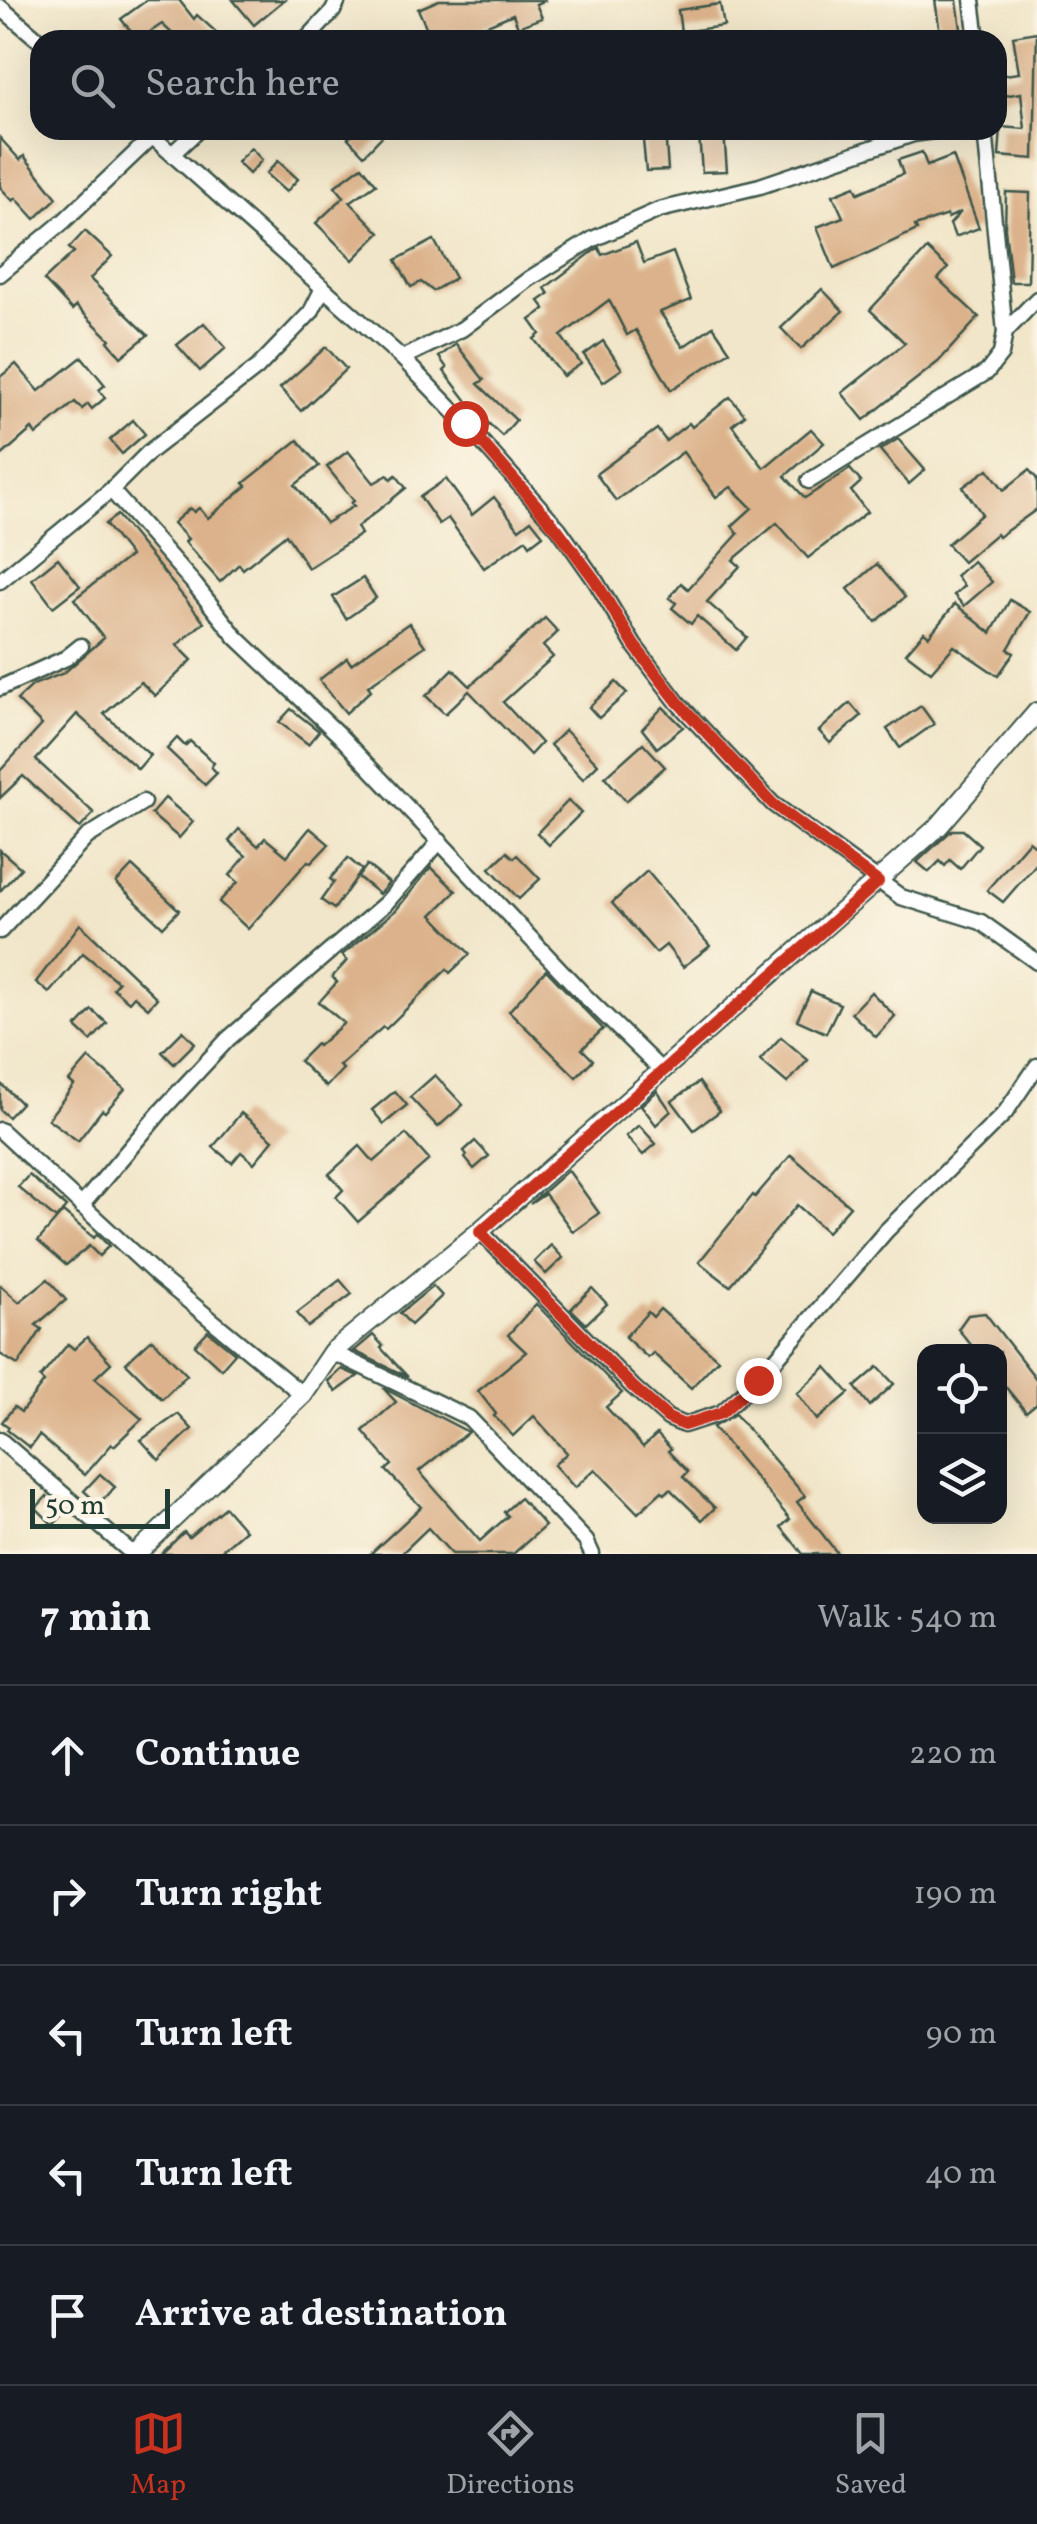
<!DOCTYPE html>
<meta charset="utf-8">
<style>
:root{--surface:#171b24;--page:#242831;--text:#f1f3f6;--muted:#9ea1a6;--line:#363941;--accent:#c8321e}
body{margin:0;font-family:Vollkorn,serif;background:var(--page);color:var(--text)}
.controls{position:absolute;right:30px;bottom:30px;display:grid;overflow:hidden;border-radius:20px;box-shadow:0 10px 40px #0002}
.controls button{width:90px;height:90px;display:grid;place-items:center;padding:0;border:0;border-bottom:2px solid var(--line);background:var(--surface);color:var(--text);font:50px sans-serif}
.scale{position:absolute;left:30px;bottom:25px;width:140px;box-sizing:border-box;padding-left:10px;border:5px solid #1f3d34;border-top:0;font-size:28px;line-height:35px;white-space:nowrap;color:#1f3d34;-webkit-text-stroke:8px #fcf5e5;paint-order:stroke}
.stop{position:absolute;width:30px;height:30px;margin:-22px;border:8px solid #c8321e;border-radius:50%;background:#fff}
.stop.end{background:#c8321e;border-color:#fff;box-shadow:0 2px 10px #0008}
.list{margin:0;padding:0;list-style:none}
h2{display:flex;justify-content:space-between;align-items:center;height:130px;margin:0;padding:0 40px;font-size:42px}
h2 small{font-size:32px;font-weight:400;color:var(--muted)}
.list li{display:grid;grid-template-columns:65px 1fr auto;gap:30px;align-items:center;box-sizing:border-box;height:140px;padding:0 40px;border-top:2px solid var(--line)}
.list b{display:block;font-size:38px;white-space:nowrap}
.list em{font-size:32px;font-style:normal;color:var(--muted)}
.icon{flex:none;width:55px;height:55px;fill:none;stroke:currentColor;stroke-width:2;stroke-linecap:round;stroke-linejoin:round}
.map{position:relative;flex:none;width:1037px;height:1554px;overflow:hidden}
.search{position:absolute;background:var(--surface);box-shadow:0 10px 40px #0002;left:30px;right:30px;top:30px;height:110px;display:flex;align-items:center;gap:25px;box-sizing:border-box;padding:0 35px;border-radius:30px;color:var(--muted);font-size:38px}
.sheet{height:830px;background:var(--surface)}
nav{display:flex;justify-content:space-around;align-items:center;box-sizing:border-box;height:140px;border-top:2px solid var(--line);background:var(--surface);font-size:28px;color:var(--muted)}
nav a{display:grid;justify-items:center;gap:5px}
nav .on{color:var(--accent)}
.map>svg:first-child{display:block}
.building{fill:#dbb28b}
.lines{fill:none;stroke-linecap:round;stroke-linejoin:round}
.minor-casing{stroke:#3e564a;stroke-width:19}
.tertiary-casing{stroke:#3e564a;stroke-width:22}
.minor{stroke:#fff;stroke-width:14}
.tertiary{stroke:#fff;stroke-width:18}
.route{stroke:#c8321e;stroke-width:12}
</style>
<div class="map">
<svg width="1037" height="1554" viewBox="0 0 1037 1554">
<rect width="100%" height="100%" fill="#fcf5e5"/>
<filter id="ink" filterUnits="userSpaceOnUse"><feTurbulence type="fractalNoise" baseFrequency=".01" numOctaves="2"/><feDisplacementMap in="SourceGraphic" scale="20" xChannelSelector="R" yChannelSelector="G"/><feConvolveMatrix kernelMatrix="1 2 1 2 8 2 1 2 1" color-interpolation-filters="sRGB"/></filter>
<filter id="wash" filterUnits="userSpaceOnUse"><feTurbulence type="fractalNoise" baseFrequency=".0048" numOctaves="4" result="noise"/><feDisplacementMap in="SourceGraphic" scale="40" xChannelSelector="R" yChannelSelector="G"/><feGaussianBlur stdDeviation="2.25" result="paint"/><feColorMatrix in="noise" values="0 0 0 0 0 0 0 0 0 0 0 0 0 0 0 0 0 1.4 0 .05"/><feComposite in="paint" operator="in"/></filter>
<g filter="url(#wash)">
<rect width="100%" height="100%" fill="#f1e6c9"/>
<g id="blocks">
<g class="building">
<path d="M 147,0 L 179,0 L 194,19 L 197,15 L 225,40 L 179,40 L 162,24 L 138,40 L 121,19 Z"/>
<path d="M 233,0 L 284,0 L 254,25 Z"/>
<path d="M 439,0 L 546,0 L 536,4 L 542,18 L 518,27 L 513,14 L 469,33 L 467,29 L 444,40 L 432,40 L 418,9 Z"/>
<path d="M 935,0 L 957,0 L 962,36 L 941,39 Z"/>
<path d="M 720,4 L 724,26 L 681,32 L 678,10 Z"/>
<path d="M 1037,32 L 1034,159 L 999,156 L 1001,127 L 1025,129 L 1021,93 L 997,97 L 997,76 L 1019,73 L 1013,36 Z"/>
<path d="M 356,130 L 388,130 L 364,155 L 348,138 Z"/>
<path d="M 642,130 L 665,130 L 668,170 L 646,171 Z"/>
<path d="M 724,132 L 727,171 L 702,172 L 699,135 Z"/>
<path d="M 0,138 L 20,160 L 24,156 L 57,198 L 35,219 L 16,198 L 13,201 L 0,187 Z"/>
<path d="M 251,148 L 262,160 L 249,174 L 237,162 Z"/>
<path d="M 922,152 L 927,166 L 953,156 L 979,228 L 955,237 L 950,224 L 961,212 L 948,218 L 947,215 L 915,226 L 917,230 L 834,269 L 817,227 L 843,217 L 833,195 L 855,186 L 858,193 L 903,174 L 898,160 Z"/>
<path d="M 278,161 L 298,179 L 286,192 L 266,174 Z"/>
<path d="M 362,166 L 376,184 L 350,202 L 380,233 L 353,260 L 316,223 L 344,197 L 335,186 Z"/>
<path d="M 1006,192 L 1030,193 L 1028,282 L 1011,282 L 1005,228 Z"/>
<path d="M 85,231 L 112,256 L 90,279 L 148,335 L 121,357 L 108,341 L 110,339 L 76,306 L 72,310 L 44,280 L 74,252 L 69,248 Z"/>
<path d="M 434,240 L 455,278 L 433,291 L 421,282 L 411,287 L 396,260 Z"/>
<path d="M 636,242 L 644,263 L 673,252 L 691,300 L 660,312 L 683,347 L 713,326 L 730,351 L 671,390 L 636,330 L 627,335 L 609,300 L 561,336 L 581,364 L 563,376 L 534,339 L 540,334 L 530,320 L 545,309 L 539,301 L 549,294 L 545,288 L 595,250 L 599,248 L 602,255 Z"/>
<path d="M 927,249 L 948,268 L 938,279 L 979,317 L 938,362 L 864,420 L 842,393 L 905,343 L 870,310 Z"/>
<path d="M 822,289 L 843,311 L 801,349 L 781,328 Z"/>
<path d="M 204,323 L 226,348 L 200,371 L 177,345 Z"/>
<path d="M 603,341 L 622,369 L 603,382 L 584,355 Z"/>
<path d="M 456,344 L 484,380 L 478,384 L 516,420 L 502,436 L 473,409 L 444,371 L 447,368 L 439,357 Z"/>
<path d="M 326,347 L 346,369 L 301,411 L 280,388 Z"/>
<path d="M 82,357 L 105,385 L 99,390 L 105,398 L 92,409 L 88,404 L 82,409 L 75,402 L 36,435 L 32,429 L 0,457 L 0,377 L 16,364 L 39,391 Z"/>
<path d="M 730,397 L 745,415 L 732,425 L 764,468 L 811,429 L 824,443 L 785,476 L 805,498 L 850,469 L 861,482 L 851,491 L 867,512 L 808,558 L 777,523 L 733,560 L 740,566 L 707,602 L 747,637 L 736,650 L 697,616 L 691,624 L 672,608 L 676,603 L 669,598 L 681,583 L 688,589 L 738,534 L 732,526 L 752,508 L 731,487 L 716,497 L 683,452 L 616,501 L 596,474 L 657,429 L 666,441 L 689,423 L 692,427 Z"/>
<path d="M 133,420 L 145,434 L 122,454 L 110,440 Z"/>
<path d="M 898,439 L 925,470 L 909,484 L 880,450 Z"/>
<path d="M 298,440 L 319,466 L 295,485 L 326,523 L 354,506 L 351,503 L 354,501 L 327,467 L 348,451 L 374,483 L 388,475 L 391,479 L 396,475 L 406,488 L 357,527 L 361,534 L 308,568 L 286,534 L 243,569 L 239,564 L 220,582 L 185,542 L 188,539 L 173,523 L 190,508 L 194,512 L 199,508 L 208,518 L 247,486 L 244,483 Z"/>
<path d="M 988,469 L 1004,490 L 1029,470 L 1037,479 L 1037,509 L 998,537 L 996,534 L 963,562 L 947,544 L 982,514 L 963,487 Z"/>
<path d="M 446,479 L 472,515 L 494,497 L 519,529 L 531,520 L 543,535 L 530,545 L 526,539 L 484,568 L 448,518 L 439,524 L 420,497 Z"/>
<path d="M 117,515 L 204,622 L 177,645 L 192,660 L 155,696 L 141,682 L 104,714 L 150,755 L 138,769 L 77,714 L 36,760 L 94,813 L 80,828 L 23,776 L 0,798 L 0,771 L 42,725 L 17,700 L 33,685 L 64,673 L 104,638 L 74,599 L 130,556 L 105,524 Z"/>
<path d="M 58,558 L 80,586 L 53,607 L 32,579 Z"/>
<path d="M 973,561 L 992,582 L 964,606 L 954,595 L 964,586 L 956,576 Z"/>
<path d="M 877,564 L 905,597 L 876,622 L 848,589 Z"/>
<path d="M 363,578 L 376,598 L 346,619 L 333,597 Z"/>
<path d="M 1010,600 L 1030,612 L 1008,649 L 1014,653 L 998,676 L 954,646 L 931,672 L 906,653 L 924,632 L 929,636 L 955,604 L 991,633 Z"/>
<path d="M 545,618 L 558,632 L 543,646 L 553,657 L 503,702 L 541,743 L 530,755 L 469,691 L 445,714 L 426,696 L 453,669 L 470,686 Z"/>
<path d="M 409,623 L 425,646 L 368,686 L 371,690 L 346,713 L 319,680 L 347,658 L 351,664 Z"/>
<path d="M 616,682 L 627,693 L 599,718 L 589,707 Z"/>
<path d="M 850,703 L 861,716 L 830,743 L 819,731 Z"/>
<path d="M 921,706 L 934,724 L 900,748 L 887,729 Z"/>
<path d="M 663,707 L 683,727 L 657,748 L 642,729 Z"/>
<path d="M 291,709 L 319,731 L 308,744 L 279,722 Z"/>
<path d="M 565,730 L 598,764 L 583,779 L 550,745 Z"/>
<path d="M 177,738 L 185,746 L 190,741 L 214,763 L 211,767 L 217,773 L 205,785 L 167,749 Z"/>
<path d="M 643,743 L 665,767 L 626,801 L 605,777 Z"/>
<path d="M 165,798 L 193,822 L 179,838 L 151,814 Z"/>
<path d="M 568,801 L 581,813 L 549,845 L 537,833 Z"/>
<path d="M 310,828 L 329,844 L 311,863 L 308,861 L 248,929 L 219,902 L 238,882 L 230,875 L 246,856 L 229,841 L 239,829 L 258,846 L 265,838 L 287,856 Z"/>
<path d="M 952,830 L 963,830 L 980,845 L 960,869 L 950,860 L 945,866 L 940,861 L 929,872 L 917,862 Z"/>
<path d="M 1029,841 L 1037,847 L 1037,863 L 1003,902 L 987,890 Z"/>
<path d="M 0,850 L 21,868 L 0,891 Z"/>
<path d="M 507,852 L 514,858 L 517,855 L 540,879 L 519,899 L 490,868 Z"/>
<path d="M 348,858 L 362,870 L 334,909 L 321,900 L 334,882 L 330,879 Z"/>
<path d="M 367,865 L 389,883 L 379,894 L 358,877 Z"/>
<path d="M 132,866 L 179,910 L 163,927 L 116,883 Z"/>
<path d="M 431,867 L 456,891 L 432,915 L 470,954 L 450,973 L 447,969 L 386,1029 L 383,1027 L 339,1066 L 343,1069 L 326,1087 L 299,1061 L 316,1044 L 318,1046 L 344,1023 L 319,1002 L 337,982 L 332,977 L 347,961 L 342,955 L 396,910 Z"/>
<path d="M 647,871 L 710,946 L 683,967 L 666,945 L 656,953 L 612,903 Z"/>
<path d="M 80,924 L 157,998 L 148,1008 L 134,996 L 129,1002 L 113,988 L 118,982 L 83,953 L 49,993 L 36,982 Z"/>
<path d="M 546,970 L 603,1029 L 582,1049 L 593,1060 L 576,1077 L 509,1011 Z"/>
<path d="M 811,991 L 840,1004 L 826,1033 L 797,1020 Z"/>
<path d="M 871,992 L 895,1016 L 876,1037 L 851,1013 Z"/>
<path d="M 92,1010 L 107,1023 L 91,1041 L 76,1027 Z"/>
<path d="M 183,1031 L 195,1043 L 174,1064 L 162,1052 Z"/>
<path d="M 781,1037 L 808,1060 L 787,1083 L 760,1060 Z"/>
<path d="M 89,1058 L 125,1089 L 105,1112 L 102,1110 L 78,1141 L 48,1119 L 74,1085 L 69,1081 Z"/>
<path d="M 435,1075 L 463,1105 L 438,1127 L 410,1097 Z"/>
<path d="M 699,1082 L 720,1111 L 694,1130 L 672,1101 Z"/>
<path d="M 0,1083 L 21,1103 L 8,1117 L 0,1110 Z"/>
<path d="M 395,1091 L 407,1105 L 384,1124 L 372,1110 Z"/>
<path d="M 657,1091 L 671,1111 L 656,1125 L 641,1105 Z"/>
<path d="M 241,1113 L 273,1140 L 254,1163 L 241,1152 L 232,1163 L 213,1147 Z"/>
<path d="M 639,1125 L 656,1144 L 643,1155 L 626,1136 Z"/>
<path d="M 406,1134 L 429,1160 L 358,1222 L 336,1197 L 343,1190 L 329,1174 L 360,1146 L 374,1162 Z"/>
<path d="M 475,1141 L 489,1156 L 474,1169 L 465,1158 L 467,1155 L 464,1151 Z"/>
<path d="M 791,1155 L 850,1206 L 827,1232 L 797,1205 L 730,1286 L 699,1262 L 753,1195 L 755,1197 Z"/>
<path d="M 568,1170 L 599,1213 L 573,1232 L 545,1194 L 530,1204 Z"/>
<path d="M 29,1175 L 66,1207 L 56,1219 L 18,1187 Z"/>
<path d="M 63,1212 L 94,1238 L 97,1234 L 109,1246 L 99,1256 L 89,1246 L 66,1265 L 38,1241 Z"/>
<path d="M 551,1245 L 563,1258 L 546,1274 L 534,1262 Z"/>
<path d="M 48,1279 L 66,1300 L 36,1325 L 42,1329 L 18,1365 L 0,1354 L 0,1285 L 19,1302 Z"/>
<path d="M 340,1280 L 352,1294 L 308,1327 L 297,1313 Z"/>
<path d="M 433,1286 L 442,1296 L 411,1325 L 400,1313 Z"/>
<path d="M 592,1288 L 607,1304 L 586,1324 L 571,1309 Z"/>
<path d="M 536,1304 L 622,1393 L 606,1407 L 643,1447 L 657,1434 L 671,1449 L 668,1451 L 688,1472 L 683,1477 L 715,1508 L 702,1520 L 670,1489 L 665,1494 L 662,1491 L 638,1513 L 595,1469 L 575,1488 L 554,1465 L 567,1453 L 534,1416 L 513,1436 L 494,1416 L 496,1414 L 478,1391 L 526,1352 L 508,1335 Z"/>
<path d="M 660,1309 L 718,1359 L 691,1388 L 653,1353 L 648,1358 L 625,1337 L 648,1312 L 653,1317 Z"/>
<path d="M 985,1313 L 1037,1380 L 1037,1403 L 1026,1412 L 1000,1380 L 1000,1352 L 977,1352 L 958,1329 L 968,1315 Z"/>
<path d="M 208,1331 L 235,1353 L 221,1369 L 195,1345 Z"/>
<path d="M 373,1335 L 383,1346 L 381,1348 L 408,1377 L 354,1351 Z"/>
<path d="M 87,1337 L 111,1363 L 95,1378 L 142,1419 L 114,1446 L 112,1444 L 85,1475 L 39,1435 L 30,1448 L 7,1430 L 9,1427 L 2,1422 L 14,1407 L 21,1412 L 44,1382 L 40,1378 L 68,1344 L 74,1349 Z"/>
<path d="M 152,1339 L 187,1375 L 162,1399 L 126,1363 Z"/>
<path d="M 826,1367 L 849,1393 L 817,1420 L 797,1393 Z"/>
<path d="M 878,1367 L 894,1384 L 870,1406 L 855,1387 Z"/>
<path d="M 342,1369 L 358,1376 L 336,1392 L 328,1381 Z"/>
<path d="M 383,1388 L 468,1432 L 419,1471 L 480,1541 L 508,1516 L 504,1512 L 520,1498 L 545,1526 L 513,1554 L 452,1554 L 428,1528 L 401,1554 L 370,1554 L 421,1507 L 386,1470 L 392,1465 L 363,1431 L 396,1402 Z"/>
<path d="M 178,1414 L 192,1429 L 159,1460 L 141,1440 Z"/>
<path d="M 735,1414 L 805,1496 L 797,1502 L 838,1554 L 803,1554 L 781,1527 L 790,1519 L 713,1427 Z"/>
<path d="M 100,1474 L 115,1487 L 98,1504 L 84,1491 Z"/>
<path d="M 47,1496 L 65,1513 L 53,1525 L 36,1508 Z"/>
<path d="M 225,1507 L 245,1530 L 217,1554 L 161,1554 L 184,1532 L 189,1537 Z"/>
</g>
</g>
</g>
<g filter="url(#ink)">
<use href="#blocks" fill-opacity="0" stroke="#3e564a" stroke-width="2.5"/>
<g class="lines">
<defs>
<g id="minor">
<path d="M 972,0 L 977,40"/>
<path d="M 0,7 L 40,41"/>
<path d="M 306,40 L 333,11 L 338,0"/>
<path d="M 145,130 L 402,358 L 465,423 L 559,529 L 595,580 L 634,645 L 678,703 L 773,804 L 901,897 L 981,922 L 1037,962"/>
<path d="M 173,153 L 198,130"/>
<path d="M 0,274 L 64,221 L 153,136"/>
<path d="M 1005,332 L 1037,299"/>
<path d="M 402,358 L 462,329 L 529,279 L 593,239 L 659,210 L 760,186 L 913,134 L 940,130"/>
<path d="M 809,481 L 987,372 L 1001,354 L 1005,332 L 985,130"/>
<path d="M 111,490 L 195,585 L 236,637 L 339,735 L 584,995 L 662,1071"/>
<path d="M 0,581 L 111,490 L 149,452 L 257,368 L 311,312 L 323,288"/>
<path d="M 0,688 L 66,658 L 81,646"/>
<path d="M 0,931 L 87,837 L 143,802"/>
<path d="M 0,1130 L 158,1276 L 303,1395"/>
<path d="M 81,1206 L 163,1109 L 228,1039 L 386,903 L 440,841"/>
<path d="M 480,1231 L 633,1387 L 668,1418 L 684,1425 L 721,1413 L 758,1380 L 886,1231 L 1005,1113 L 1037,1066"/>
<path d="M 332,1352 L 469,1418 L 586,1541 L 592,1554"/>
<path d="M 0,1440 L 133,1554"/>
</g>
<path id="tertiary" d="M 136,1554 L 303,1395 L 332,1352 L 480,1231 L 939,826 L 1037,712"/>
</defs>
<use href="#minor" class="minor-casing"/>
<use href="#tertiary" class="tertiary-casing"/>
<use href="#minor" class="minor"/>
<use href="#tertiary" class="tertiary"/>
</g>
</g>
<g class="lines" filter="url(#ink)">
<path class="route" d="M 465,423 L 558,530 L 595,580 L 634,645 L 678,702 L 773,804 L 878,882 L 480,1232 L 633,1387 L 668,1418 L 684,1425 L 721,1413 L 758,1380"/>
</g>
</svg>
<div class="controls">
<button><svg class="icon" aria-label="locate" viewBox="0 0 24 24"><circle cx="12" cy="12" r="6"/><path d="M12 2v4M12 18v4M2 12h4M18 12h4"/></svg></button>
<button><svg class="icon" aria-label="layers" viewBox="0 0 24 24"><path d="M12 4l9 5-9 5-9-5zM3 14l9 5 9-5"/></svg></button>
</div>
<div class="scale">50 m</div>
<div class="stop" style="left:465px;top:423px"></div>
<div class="stop end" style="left:758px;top:1380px"></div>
<div class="search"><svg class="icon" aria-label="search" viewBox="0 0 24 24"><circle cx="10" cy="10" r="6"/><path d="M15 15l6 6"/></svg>Search here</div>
</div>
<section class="sheet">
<h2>7 min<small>Walk · 540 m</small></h2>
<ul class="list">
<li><svg class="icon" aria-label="ahead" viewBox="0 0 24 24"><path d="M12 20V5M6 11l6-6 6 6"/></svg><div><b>Continue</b></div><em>220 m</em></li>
<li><svg class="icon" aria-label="right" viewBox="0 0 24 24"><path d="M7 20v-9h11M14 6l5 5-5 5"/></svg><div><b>Turn right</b></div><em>190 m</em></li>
<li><svg class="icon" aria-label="left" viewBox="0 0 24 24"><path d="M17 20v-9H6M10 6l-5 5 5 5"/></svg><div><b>Turn left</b></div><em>90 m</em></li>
<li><svg class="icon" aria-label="left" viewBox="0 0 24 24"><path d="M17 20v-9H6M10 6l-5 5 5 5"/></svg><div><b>Turn left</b></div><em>40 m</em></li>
<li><svg class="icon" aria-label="arrive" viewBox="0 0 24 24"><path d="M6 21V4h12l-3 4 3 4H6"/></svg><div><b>Arrive at destination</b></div></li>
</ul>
</section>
<nav>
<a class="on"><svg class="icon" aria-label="map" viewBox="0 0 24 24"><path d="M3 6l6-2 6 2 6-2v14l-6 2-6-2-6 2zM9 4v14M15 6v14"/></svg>Map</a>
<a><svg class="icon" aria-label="directions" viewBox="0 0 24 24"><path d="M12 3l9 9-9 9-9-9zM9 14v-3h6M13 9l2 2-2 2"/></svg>Directions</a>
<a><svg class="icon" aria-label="saved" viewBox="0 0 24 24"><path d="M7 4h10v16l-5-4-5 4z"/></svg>Saved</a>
</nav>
